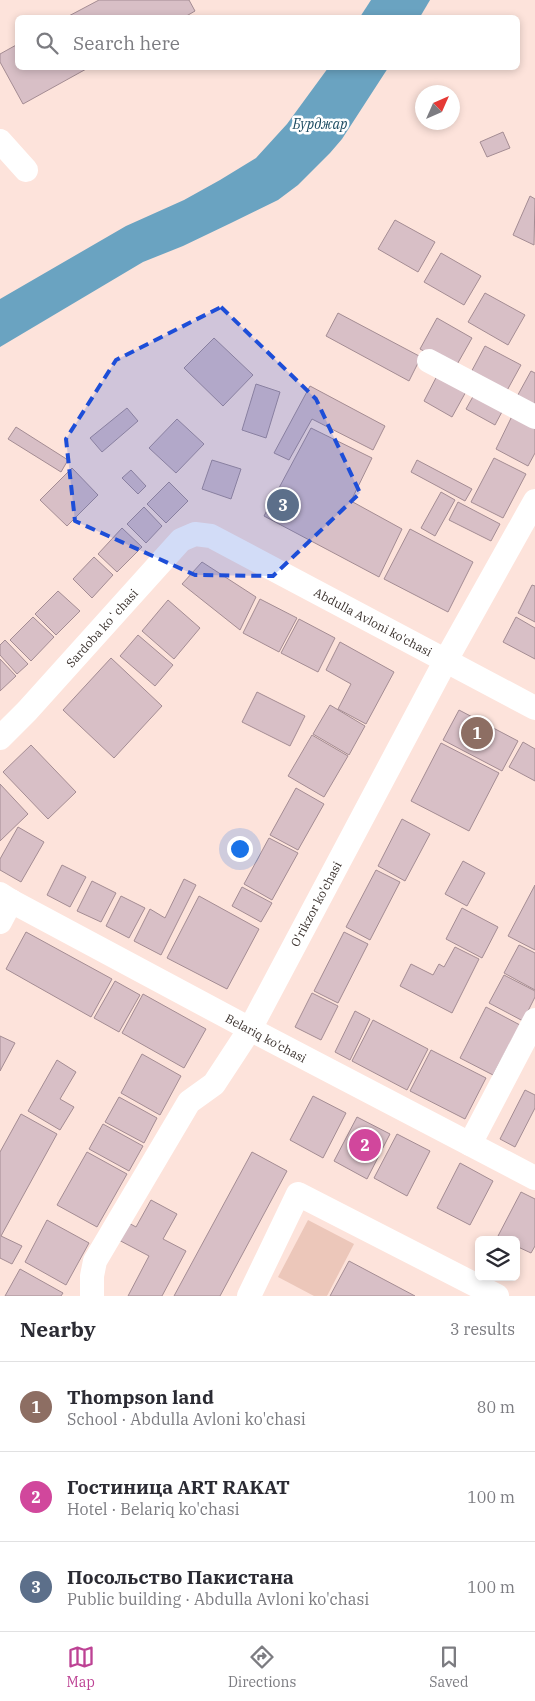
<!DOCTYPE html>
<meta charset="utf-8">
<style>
:root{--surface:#fff;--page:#f2f2f3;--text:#2b2b33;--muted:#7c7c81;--line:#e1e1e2;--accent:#bd4294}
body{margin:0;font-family:"IBM Plex Serif",serif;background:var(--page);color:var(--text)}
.controls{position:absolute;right:15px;bottom:15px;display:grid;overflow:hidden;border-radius:8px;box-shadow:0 2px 8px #0003}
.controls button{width:45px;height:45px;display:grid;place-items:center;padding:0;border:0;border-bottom:1px solid var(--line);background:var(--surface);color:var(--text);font:25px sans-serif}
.compass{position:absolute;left:415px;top:85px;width:45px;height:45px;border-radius:50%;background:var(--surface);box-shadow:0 2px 8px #0003;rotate:45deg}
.you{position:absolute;left:239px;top:848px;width:18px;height:18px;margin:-12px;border:4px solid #fff;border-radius:50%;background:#1a73e8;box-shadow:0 0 0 8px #1a73e833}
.badge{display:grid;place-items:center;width:32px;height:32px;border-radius:50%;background:var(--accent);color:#fff;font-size:16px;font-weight:700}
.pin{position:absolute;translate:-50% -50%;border:2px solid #fff;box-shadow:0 1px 5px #0006}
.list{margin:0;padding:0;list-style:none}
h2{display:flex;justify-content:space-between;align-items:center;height:65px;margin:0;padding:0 20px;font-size:21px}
h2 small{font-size:16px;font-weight:400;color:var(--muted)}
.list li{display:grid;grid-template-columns:32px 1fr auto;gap:15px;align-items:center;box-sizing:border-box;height:90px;padding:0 20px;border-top:1px solid var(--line)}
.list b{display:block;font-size:19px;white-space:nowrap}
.list p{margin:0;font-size:16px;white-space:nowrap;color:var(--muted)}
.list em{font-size:16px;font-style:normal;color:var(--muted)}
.icon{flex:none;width:28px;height:28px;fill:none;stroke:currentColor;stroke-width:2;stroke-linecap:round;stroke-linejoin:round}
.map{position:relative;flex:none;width:535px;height:1296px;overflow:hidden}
.search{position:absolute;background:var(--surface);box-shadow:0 2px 8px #0003;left:15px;right:15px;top:15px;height:55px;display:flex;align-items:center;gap:12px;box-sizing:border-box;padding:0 18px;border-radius:8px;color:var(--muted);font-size:19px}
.sheet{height:335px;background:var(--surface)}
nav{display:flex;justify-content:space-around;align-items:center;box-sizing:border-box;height:70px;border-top:1px solid var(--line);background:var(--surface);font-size:14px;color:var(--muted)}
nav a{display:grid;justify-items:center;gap:2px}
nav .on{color:var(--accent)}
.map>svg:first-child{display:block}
.green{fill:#ecc7ba}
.water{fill:#6aa3c1}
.building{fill:#d8bfc6;stroke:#a48c93}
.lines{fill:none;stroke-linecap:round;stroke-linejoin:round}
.minor{stroke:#fff;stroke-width:24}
.marked{fill:#1d4ed8;fill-opacity:0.2;stroke:#1d4ed8;stroke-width:4;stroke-dasharray:10 6;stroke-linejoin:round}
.labels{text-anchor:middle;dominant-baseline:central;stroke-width:5;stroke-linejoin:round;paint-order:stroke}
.street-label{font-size:12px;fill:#3b322e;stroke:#fff}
.water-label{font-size:14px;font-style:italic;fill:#1c4b61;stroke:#fff}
</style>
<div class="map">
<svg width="535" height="1296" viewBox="0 0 535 1296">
<rect width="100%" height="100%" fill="#fde3db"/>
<path class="green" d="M 308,1220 L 354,1244 L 327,1296 L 314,1296 L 278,1277 Z"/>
<g class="water">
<path d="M 371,0 L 430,0 L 420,17 L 360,17 Z"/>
<path d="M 328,68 L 388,68 L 342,139 L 330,153 L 298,185 L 278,200 L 231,223 L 183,246 L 143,262 L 0,347 L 0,299 L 126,226 L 184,200 L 220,180 L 256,158 L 287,124 Z"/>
</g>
<g class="building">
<path d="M 99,0 L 189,0 L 195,11 L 183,18 L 65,18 Z"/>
<path d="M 18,44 L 18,68 L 88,68 L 23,104 L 0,62 L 0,54 Z"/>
<path d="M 503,132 L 510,148 L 487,157 L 480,142 Z"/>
<path d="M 530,196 L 535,199 L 534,245 L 513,235 Z"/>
<path d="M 395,220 L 435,242 L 418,272 L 378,249 Z"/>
<path d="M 441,253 L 481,276 L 464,305 L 424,282 Z"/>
<path d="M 485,293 L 525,315 L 508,345 L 468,322 Z"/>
<path d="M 338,313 L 421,357 L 409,381 L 326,336 Z"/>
<path d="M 437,318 L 472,338 L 455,368 L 420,349 Z"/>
<path d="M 214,338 L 253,375 L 223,406 L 184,368 Z"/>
<path d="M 485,346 L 521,365 L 504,396 L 469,376 Z"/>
<path d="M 531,371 L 535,373 L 535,414 L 514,402 Z"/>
<path d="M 439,372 L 468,388 L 452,417 L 424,401 Z"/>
<path d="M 256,384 L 280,392 L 266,438 L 242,430 Z"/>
<path d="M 310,386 L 385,426 L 373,450 L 312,419 L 289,460 L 274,453 Z"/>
<path d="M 475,393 L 504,408 L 495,425 L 466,409 Z"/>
<path d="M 127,408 L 138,421 L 102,452 L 90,438 Z"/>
<path d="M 513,414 L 535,426 L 535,453 L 528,466 L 496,449 Z"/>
<path d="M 177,419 L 204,444 L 176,473 L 149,448 Z"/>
<path d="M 16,427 L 68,460 L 61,472 L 8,439 Z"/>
<path d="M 311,428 L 372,458 L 351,501 L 402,529 L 379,577 L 264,516 Z"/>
<path d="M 494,458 L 526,474 L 503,518 L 471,502 Z"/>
<path d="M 212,460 L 241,469 L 231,499 L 202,489 Z"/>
<path d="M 417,460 L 472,489 L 465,501 L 411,472 Z"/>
<path d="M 72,468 L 98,495 L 67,526 L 40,500 Z"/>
<path d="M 131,470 L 146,486 L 138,494 L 122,478 Z"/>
<path d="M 169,482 L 188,501 L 166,523 L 147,504 Z"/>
<path d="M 441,492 L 455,500 L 435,536 L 421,528 Z"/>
<path d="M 458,502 L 500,524 L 491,541 L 449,520 Z"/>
<path d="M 144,507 L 162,526 L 146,543 L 127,524 Z"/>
<path d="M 122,528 L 142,547 L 117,572 L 98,554 Z"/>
<path d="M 410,529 L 473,562 L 448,612 L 384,579 Z"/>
<path d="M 94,557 L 113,575 L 92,598 L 73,579 Z"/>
<path d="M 202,562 L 256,597 L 240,630 L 182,584 Z"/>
<path d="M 532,585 L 535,586 L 535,622 L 518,613 Z"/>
<path d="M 58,591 L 80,611 L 56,635 L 35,614 Z"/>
<path d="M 260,599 L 297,618 L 279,652 L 243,633 Z"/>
<path d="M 168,600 L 200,628 L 174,659 L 142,631 Z"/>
<path d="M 33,617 L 54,637 L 31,661 L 10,640 Z"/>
<path d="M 516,617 L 535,628 L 535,659 L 503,642 Z"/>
<path d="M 299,619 L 335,638 L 318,672 L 281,653 Z"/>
<path d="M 138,635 L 173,665 L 155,686 L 120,656 Z"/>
<path d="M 5,640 L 28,664 L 17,674 L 0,655 L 0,645 Z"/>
<path d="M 340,642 L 394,672 L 366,724 L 338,709 L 351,684 L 326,670 Z"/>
<path d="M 111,658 L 162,706 L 114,758 L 63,710 Z"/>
<path d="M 0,659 L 16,676 L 0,691 Z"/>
<path d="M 257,692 L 305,716 L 290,746 L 242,722 Z"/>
<path d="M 330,705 L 365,726 L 349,755 L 313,734 Z"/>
<path d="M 459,710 L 518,741 L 502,771 L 443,740 Z"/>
<path d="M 312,735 L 348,756 L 324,797 L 288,776 Z"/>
<path d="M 523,742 L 535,749 L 535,781 L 509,767 Z"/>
<path d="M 441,743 L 499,773 L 469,831 L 411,801 Z"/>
<path d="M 31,745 L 76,792 L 48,819 L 3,772 Z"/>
<path d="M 0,784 L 28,814 L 0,841 Z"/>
<path d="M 296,788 L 324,804 L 298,850 L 270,835 Z"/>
<path d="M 402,819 L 430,834 L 405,881 L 378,866 Z"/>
<path d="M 18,827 L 44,842 L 21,882 L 0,870 L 0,859 Z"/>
<path d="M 269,838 L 298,853 L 272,900 L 244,884 Z"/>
<path d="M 463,861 L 485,873 L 467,906 L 445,894 Z"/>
<path d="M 62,865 L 86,877 L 70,907 L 47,895 Z"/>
<path d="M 376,870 L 400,882 L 370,940 L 346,927 Z"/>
<path d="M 184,879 L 196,885 L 161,955 L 134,941 L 150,909 L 165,918 Z"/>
<path d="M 92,881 L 116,893 L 101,922 L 77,911 Z"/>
<path d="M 535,885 L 535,950 L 508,936 Z"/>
<path d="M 242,887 L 272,903 L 261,922 L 232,906 Z"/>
<path d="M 121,896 L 145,908 L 129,938 L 106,926 Z"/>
<path d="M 199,896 L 259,929 L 227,989 L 167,958 Z"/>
<path d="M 462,908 L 498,927 L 482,958 L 446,939 Z"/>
<path d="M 26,932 L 112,979 L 91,1017 L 6,969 Z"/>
<path d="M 344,932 L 368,944 L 338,1003 L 314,991 Z"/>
<path d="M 519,945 L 535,953 L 535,990 L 504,973 Z"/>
<path d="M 455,947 L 479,959 L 452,1013 L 400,986 L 411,964 L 433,975 L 439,964 L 444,967 Z"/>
<path d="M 504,975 L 535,991 L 535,997 L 523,1021 L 489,1003 Z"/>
<path d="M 115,981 L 140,995 L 119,1032 L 94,1018 Z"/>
<path d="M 312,993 L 338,1006 L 321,1040 L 295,1027 Z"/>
<path d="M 143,994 L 206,1029 L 184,1068 L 122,1033 Z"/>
<path d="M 486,1007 L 520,1025 L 493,1075 L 460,1058 Z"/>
<path d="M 355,1011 L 370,1019 L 350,1060 L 335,1052 Z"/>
<path d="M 373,1020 L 428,1049 L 407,1090 L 352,1061 Z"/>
<path d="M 0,1036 L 15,1043 L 0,1071 Z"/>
<path d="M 431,1050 L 486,1078 L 465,1119 L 410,1091 Z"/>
<path d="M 142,1054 L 181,1076 L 160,1115 L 121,1093 Z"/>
<path d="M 57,1060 L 76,1072 L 60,1099 L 74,1107 L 60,1130 L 28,1111 Z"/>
<path d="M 525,1090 L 535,1095 L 535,1108 L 515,1147 L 500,1139 Z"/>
<path d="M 313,1096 L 346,1113 L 323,1158 L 290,1140 Z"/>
<path d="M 119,1097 L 157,1118 L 144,1143 L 105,1122 Z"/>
<path d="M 21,1114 L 57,1134 L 1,1236 L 22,1246 L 12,1264 L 0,1258 L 0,1152 Z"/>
<path d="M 357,1117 L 390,1134 L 367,1179 L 334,1161 Z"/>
<path d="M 103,1124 L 143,1146 L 129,1171 L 89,1149 Z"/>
<path d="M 397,1134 L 430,1151 L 407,1196 L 374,1178 Z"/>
<path d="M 87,1152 L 127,1174 L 97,1227 L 57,1205 Z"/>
<path d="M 252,1152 L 287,1171 L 220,1296 L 174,1296 Z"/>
<path d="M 460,1163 L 493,1181 L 470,1225 L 437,1208 Z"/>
<path d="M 521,1192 L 535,1199 L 535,1246 L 531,1253 L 516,1246 L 516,1240 L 505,1240 L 498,1236 Z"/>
<path d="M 151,1200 L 177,1214 L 163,1239 L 186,1251 L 162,1296 L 128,1296 L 149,1256 L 115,1238 L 125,1221 L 136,1227 Z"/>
<path d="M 47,1220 L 89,1243 L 66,1285 L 25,1262 Z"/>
<path d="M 349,1261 L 415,1296 L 330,1296 Z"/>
<path d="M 20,1269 L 63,1293 L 61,1296 L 5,1296 Z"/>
</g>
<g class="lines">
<g class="minor">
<path d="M 0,141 L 26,170"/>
<path d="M 429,361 L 535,417"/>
<path d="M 0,738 L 27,711 L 181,540 L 195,534 L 211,536 L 535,708"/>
<path d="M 0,894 L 11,901 L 250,1029 L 535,1178"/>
<path d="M 0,922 L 11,901"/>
<path d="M 470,1144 L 535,1020"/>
<path d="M 92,1296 L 92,1276 L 95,1261 L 189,1102 L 214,1084 L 250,1029 L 446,660 L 535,501"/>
<path d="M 249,1296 L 298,1194 L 497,1296"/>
</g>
</g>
<path class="marked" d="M 221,307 L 316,399 L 360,493 L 273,576 L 195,575 L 75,521 L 66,439 L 116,360 Z"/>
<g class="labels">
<g class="street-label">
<text transform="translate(373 622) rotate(28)">Abdulla Avloni ko'chasi</text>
<text transform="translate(102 628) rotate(-48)">Sardoba koʻchasi</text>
<text transform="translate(316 904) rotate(-62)">O'rikzor ko'chasi</text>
<text transform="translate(266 1038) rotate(28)">Belariq ko'chasi</text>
</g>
<g class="water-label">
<text x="320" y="124">Бурджар</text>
</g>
</g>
</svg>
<div class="controls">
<button><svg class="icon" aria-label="layers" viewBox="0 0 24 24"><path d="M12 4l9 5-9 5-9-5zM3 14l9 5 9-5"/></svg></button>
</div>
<svg class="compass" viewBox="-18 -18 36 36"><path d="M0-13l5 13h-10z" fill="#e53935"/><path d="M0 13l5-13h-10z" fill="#7c7c81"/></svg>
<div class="you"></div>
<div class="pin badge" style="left:477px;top:733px;background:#8d6e63">1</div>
<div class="pin badge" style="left:365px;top:1145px;background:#d1479c">2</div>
<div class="pin badge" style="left:283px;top:505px;background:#5c6f8a">3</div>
<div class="search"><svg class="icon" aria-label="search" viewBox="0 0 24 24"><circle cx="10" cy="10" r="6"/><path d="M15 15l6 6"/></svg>Search here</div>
</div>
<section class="sheet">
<h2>Nearby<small>3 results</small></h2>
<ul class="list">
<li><span class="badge" style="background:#8d6e63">1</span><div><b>Thompson land</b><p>School · Abdulla Avloni ko'chasi</p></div><em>80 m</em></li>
<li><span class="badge" style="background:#d1479c">2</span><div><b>Гостиница ART RAKAT</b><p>Hotel · Belariq ko'chasi</p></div><em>100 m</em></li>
<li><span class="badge" style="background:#5c6f8a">3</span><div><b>Посольство Пакистана</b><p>Public building · Abdulla Avloni ko'chasi</p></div><em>100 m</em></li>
</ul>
</section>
<nav>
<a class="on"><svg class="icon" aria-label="map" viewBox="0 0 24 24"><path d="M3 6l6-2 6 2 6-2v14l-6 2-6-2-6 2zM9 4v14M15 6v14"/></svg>Map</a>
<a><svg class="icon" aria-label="directions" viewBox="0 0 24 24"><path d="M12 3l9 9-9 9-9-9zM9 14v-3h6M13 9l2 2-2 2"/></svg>Directions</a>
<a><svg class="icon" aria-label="saved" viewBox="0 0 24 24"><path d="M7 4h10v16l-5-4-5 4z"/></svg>Saved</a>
</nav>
